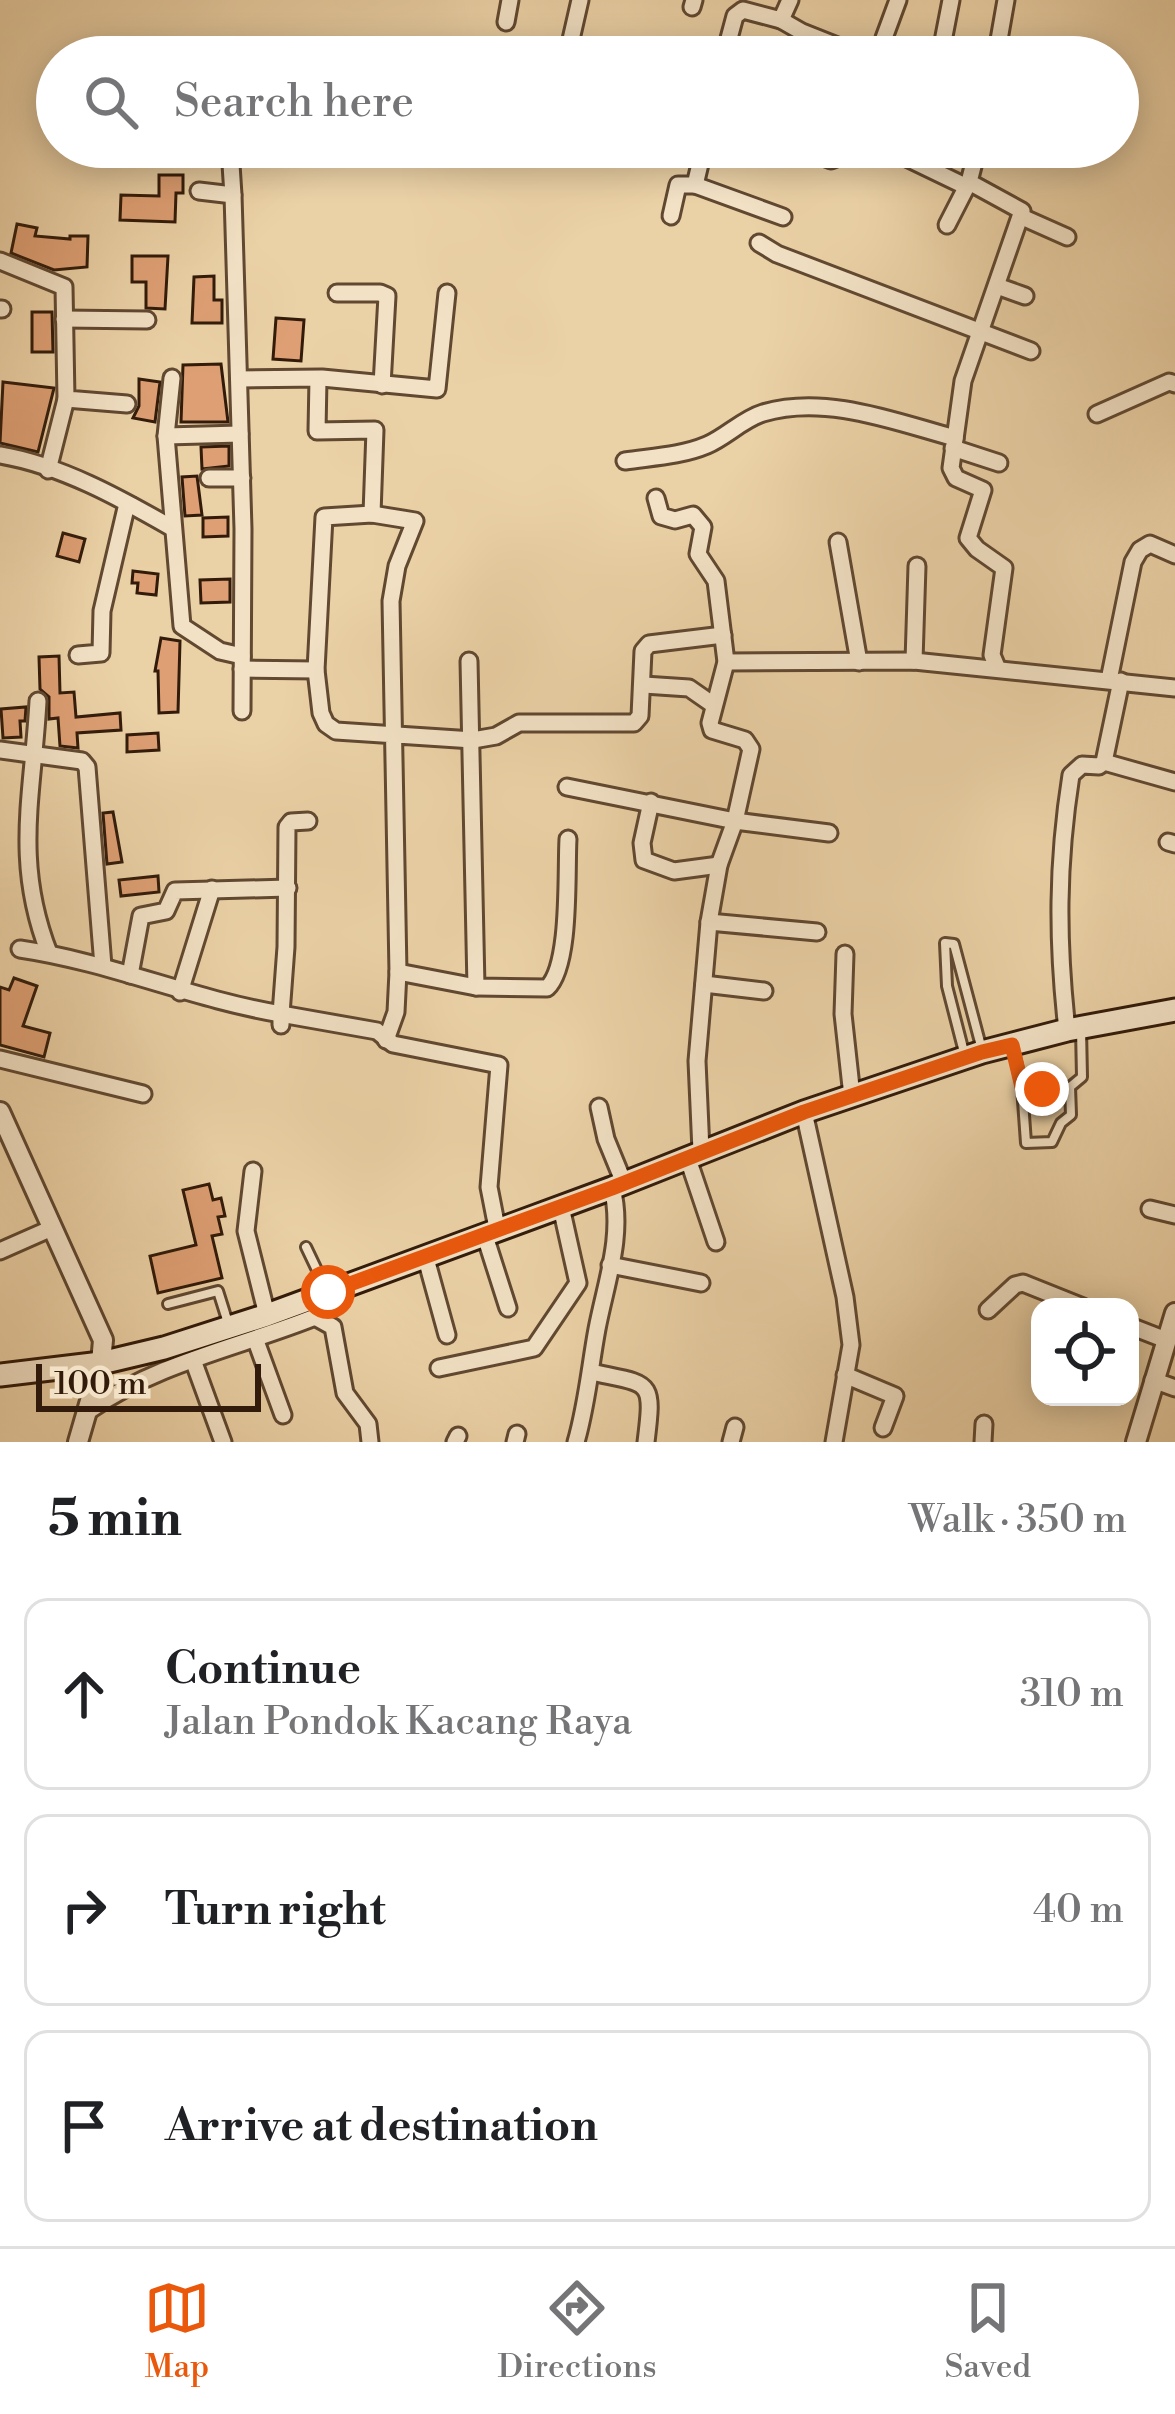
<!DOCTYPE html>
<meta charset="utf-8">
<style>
:root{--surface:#fff;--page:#f2f2f2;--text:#202124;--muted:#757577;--line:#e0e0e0;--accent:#ea580c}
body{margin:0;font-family:"Libre Bodoni",serif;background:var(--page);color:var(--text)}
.controls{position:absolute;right:36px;bottom:36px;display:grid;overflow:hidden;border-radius:24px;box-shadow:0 6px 30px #0003}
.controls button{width:108px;height:108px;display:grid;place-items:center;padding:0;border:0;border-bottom:3px solid var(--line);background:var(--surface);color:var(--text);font:60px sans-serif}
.scale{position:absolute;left:36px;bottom:30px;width:225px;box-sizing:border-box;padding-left:12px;border:6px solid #321b0a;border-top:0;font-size:33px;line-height:42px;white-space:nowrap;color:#321b0a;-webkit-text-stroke:9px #f2e1c5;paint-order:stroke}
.stop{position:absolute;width:36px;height:36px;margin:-27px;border:9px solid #ea580c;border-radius:50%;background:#fff}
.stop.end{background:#ea580c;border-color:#fff;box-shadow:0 3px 12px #0008}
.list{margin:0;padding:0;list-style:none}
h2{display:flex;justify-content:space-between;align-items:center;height:156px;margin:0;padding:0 48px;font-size:51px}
h2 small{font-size:39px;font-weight:400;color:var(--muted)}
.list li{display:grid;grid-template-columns:78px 1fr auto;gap:36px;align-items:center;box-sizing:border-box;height:192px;margin:0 24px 24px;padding:0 24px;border:3px solid var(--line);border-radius:24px}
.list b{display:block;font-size:45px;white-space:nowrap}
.list p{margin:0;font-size:39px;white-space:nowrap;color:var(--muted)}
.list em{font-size:39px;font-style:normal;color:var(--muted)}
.icon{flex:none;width:66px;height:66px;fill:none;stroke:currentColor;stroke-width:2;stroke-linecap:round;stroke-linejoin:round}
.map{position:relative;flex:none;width:1175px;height:1442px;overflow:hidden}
.search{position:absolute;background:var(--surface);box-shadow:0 6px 30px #0003;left:36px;right:36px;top:36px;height:132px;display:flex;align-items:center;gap:30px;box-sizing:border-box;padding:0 42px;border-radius:66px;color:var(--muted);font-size:45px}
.sheet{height:804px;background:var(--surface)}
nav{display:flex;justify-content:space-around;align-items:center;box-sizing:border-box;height:168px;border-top:3px solid var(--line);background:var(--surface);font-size:33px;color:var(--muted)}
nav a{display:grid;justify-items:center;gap:6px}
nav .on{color:var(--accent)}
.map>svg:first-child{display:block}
.building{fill:#dd9f73;stroke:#321b0a;stroke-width:3}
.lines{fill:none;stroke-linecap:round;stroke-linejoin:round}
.service-casing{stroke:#604831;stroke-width:14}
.minor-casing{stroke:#604831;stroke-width:21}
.tertiary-casing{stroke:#604831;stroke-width:24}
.secondary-casing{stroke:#321b0a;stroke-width:27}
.service{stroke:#f2e1c5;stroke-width:8}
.minor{stroke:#f2e1c5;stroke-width:15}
.tertiary{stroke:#f2e1c5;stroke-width:18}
.secondary{stroke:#f2e1c5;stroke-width:21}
.route{stroke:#ea580c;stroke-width:15}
</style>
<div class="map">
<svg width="1175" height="1442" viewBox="0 0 1175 1442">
<rect width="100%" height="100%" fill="#ebd1a6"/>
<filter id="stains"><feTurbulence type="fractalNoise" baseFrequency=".00167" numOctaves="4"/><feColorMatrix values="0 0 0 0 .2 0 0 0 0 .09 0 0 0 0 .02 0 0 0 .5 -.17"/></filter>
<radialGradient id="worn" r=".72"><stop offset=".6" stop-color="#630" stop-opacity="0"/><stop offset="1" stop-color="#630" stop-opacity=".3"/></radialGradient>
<g class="building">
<path d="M 159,175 L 183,175 L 183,193 L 176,193 L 175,222 L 120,220 L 121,195 L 159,196 Z"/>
<path d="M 17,224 L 37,228 L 35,236 L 70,239 L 70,236 L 88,236 L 87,267 L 54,270 L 11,253 Z"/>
<path d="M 132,256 L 168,256 L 165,309 L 146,308 L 146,282 L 132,282 Z"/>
<path d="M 214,276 L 214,300 L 222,300 L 222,323 L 192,323 L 194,277 Z"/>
<path d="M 32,312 L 52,312 L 53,352 L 32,352 Z"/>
<path d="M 276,318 L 304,320 L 301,361 L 273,359 Z"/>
<path d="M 221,364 L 228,422 L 181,422 L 183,365 Z"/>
<path d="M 139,379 L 160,382 L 155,422 L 133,418 L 139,406 Z"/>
<path d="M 3,382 L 54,388 L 38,452 L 0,443 Z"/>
<path d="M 229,446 L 229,466 L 202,469 L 201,447 Z"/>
<path d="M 197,476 L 202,515 L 185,516 L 182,477 Z"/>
<path d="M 228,517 L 228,536 L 203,537 L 203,518 Z"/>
<path d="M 63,533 L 85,539 L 79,562 L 57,556 Z"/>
<path d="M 133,571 L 158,574 L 156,595 L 137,593 L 138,583 L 132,583 Z"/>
<path d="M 230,579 L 230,602 L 201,603 L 200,580 Z"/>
<path d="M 161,638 L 180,641 L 178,712 L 159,713 L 158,671 L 155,671 Z"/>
<path d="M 59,656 L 60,693 L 74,692 L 76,717 L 120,713 L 121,730 L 77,733 L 78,748 L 60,746 L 58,718 L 49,719 L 49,697 L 40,689 L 39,657 Z"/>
<path d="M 26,707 L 25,721 L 20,721 L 21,737 L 3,738 L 1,709 Z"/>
<path d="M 158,733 L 159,750 L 127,752 L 127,735 Z"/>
<path d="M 113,812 L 122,862 L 107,864 L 103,813 Z"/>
<path d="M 158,876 L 159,892 L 121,896 L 119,880 Z"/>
<path d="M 14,978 L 37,986 L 23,1026 L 50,1033 L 44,1057 L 0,1045 L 0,987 L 9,990 Z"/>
<path d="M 209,1184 L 213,1200 L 221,1198 L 225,1216 L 218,1217 L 222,1234 L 212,1236 L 222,1278 L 158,1293 L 150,1256 L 196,1245 L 183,1190 Z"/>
</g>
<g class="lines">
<defs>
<g id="service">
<path d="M 1013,1048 L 1022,1087 L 1070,1087 L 1082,1077 L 1081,1029"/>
<path d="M 965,1056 L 947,986 L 945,943 L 954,944 L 981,1046"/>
<path d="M 1022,1087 L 1026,1143 L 1052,1142 L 1061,1123 L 1071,1115 L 1070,1087"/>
<path d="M 306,1247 L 327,1291"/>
<path d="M 168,1304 L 218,1291 L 229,1326"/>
</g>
<g id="minor">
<path d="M 692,7 L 694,0"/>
<path d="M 781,20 L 802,32 L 865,57"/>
<path d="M 506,22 L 510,0"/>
<path d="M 884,38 L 898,0"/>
<path d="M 567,57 L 580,0"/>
<path d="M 724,57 L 735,16 L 743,10 L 781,20 L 790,0"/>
<path d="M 940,57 L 951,0"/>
<path d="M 996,57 L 1006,0"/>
<path d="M 798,147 L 831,160 L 841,156 L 845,147"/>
<path d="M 884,147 L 965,186"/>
<path d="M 978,147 L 969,182 L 1022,211 L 963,381 L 951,468 L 956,478 L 983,490 L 968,538 L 977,549 L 1004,568 L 992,655 L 997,667"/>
<path d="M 230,149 L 233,195"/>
<path d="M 695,185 L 783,217"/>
<path d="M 199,191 L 233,195 L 243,529 L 242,711"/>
<path d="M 671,216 L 678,185 L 695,185 L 704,147"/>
<path d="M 1022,217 L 1067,237"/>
<path d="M 947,225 L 969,182"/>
<path d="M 759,243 L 777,254 L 1031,351"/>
<path d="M 0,261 L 64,287 L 66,399 L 127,404"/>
<path d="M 997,286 L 1025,296"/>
<path d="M 337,293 L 380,293 L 387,296 L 382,385"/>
<path d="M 0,309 L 2,309"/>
<path d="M 64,319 L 147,320"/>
<path d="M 172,378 L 166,436 L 182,626 L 220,651 L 242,656"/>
<path d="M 239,379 L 322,378 L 437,389 L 447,293"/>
<path d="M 318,379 L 317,431 L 375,430 L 372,514"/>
<path d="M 1097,414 L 1169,382 L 1175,384"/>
<path d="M 166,436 L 240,434"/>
<path d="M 953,448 L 999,463"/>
<path d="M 0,455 C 60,465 120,498 172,528"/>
<path d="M 625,461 C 652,457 681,456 707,445 C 726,437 743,419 763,413 C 825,394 896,422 955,438"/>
<path d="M 48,470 L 66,399"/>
<path d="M 209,478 L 242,478"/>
<path d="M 656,498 L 661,516 L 675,520 L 693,515 L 703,527 L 698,554 L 716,581 L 726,662 L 710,723 L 712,730 L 745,740 L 751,749 L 735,821 L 719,865 L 709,922 L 697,1061 L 701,1151"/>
<path d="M 838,542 L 859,662"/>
<path d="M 78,655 L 101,653 L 102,611 L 126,508 L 132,506"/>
<path d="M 469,661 L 476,987"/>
<path d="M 914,661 L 917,566"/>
<path d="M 726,662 L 914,661 L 1175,688"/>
<path d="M 242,669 L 316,670"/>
<path d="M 1109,680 L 1133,562 L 1140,550 L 1150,544 L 1175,555"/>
<path d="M 644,685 L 689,688 L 712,704"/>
<path d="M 38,701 C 33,795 13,861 49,953"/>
<path d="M 0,750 L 82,761 L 87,767 L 103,966"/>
<path d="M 1104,762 L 1175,782"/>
<path d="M 567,787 L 735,821 L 829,833"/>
<path d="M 651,802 L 642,843 L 644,860 L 674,871 L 719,865"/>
<path d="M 1168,842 L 1175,844"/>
<path d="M 709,922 L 817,932"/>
<path d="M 20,949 C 109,962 192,999 281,1014 L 286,947 L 287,827 L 291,822 L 308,821"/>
<path d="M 845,954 L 843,1014 L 852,1096"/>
<path d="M 398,972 L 476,987 L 547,988 C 571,966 566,874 568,839"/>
<path d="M 130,975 L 141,916 L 166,911 L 175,891 L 288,888"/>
<path d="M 704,984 L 764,991"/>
<path d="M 180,992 L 212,889"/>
<path d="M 281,1025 L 281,1014 L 377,1031 L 393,1044 L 499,1065 L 489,1187 L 497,1228"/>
<path d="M 1067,1030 C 1057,940 1057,864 1071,775 L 1082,765 L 1099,766 L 1104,762 L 1121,681"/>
<path d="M 386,1040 L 396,1012 L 398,972 L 391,601 L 397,566 L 415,521 L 372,514 L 324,517 L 316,670 L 321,713 L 326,724 L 336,731 L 473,740 L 496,736 L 519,723 L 634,723 L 640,716 L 643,651 L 649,644 L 723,635"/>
<path d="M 0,1059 L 143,1094"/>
<path d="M 599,1107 L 606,1139 L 624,1183"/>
<path d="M 804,1112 L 845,1297 L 851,1345 L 834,1442"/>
<path d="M 687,1156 L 716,1242"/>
<path d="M 253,1171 L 246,1231 L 267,1315"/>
<path d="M 1150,1209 L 1175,1215"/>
<path d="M 484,1233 L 508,1308"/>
<path d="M 0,1251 L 52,1228"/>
<path d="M 425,1255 L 447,1335"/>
<path d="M 610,1265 L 701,1283"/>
<path d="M 988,1310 L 1015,1285 L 1023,1283 L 1083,1307"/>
<path d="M 1130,1326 L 1166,1340"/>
<path d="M 256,1341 L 283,1415"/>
<path d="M 193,1360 L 223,1442"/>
<path d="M 439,1368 L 534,1348 L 578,1283 L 561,1207"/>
<path d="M 591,1372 C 651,1385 654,1378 646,1442"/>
<path d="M 845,1375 L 895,1396 L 883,1428"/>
<path d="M 1153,1380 L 1175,1388"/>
<path d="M 90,1410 C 157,1363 240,1347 315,1317 L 333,1327 L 345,1393 L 368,1424 L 370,1442"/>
<path d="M 455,1442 L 458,1436"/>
<path d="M 515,1442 L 517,1434"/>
<path d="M 576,1442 C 587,1404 590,1367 597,1329 C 606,1282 624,1235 612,1188"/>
<path d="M 731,1442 L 735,1427"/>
<path d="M 983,1442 L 984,1424"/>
</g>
<g id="tertiary">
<path d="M 0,1112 L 103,1340 L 101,1363 L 78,1442"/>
<path d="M 1136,1442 L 1175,1313"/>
</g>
<path id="secondary" d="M 0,1375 L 101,1363 L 164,1348 L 267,1315 L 612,1188 L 804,1112 L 982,1052 L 1067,1030 L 1175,1010"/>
</defs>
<use href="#service" class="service-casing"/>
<use href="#minor" class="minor-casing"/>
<use href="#tertiary" class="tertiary-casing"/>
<use href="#secondary" class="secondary-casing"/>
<use href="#service" class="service"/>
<use href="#minor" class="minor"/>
<use href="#tertiary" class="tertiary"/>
<use href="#secondary" class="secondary"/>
</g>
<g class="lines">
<path class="route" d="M 328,1292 L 612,1188 L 804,1112 L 982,1052 L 1012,1045 L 1022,1087 L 1042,1089"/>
</g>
<rect width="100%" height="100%" filter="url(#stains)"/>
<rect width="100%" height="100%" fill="url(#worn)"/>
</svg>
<div class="controls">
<button><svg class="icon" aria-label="locate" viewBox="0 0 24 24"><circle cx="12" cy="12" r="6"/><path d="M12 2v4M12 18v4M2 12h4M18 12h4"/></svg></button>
</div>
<div class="scale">100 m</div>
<div class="stop" style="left:328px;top:1292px"></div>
<div class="stop end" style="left:1042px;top:1089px"></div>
<div class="search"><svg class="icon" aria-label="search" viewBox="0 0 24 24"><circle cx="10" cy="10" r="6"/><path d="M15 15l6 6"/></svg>Search here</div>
</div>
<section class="sheet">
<h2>5 min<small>Walk · 350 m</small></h2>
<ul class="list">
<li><svg class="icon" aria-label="ahead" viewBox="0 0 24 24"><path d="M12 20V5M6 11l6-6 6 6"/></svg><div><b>Continue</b><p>Jalan Pondok Kacang Raya</p></div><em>310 m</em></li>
<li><svg class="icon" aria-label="right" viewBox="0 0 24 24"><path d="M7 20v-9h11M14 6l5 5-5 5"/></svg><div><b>Turn right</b></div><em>40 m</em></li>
<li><svg class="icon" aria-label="arrive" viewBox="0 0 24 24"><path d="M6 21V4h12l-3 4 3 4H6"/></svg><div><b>Arrive at destination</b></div></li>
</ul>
</section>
<nav>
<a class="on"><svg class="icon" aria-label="map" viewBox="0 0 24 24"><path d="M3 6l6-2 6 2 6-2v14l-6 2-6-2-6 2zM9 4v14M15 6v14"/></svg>Map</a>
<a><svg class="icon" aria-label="directions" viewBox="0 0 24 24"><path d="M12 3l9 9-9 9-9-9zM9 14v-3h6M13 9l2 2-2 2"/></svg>Directions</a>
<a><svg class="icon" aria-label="saved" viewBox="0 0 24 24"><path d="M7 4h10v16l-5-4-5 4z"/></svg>Saved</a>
</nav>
